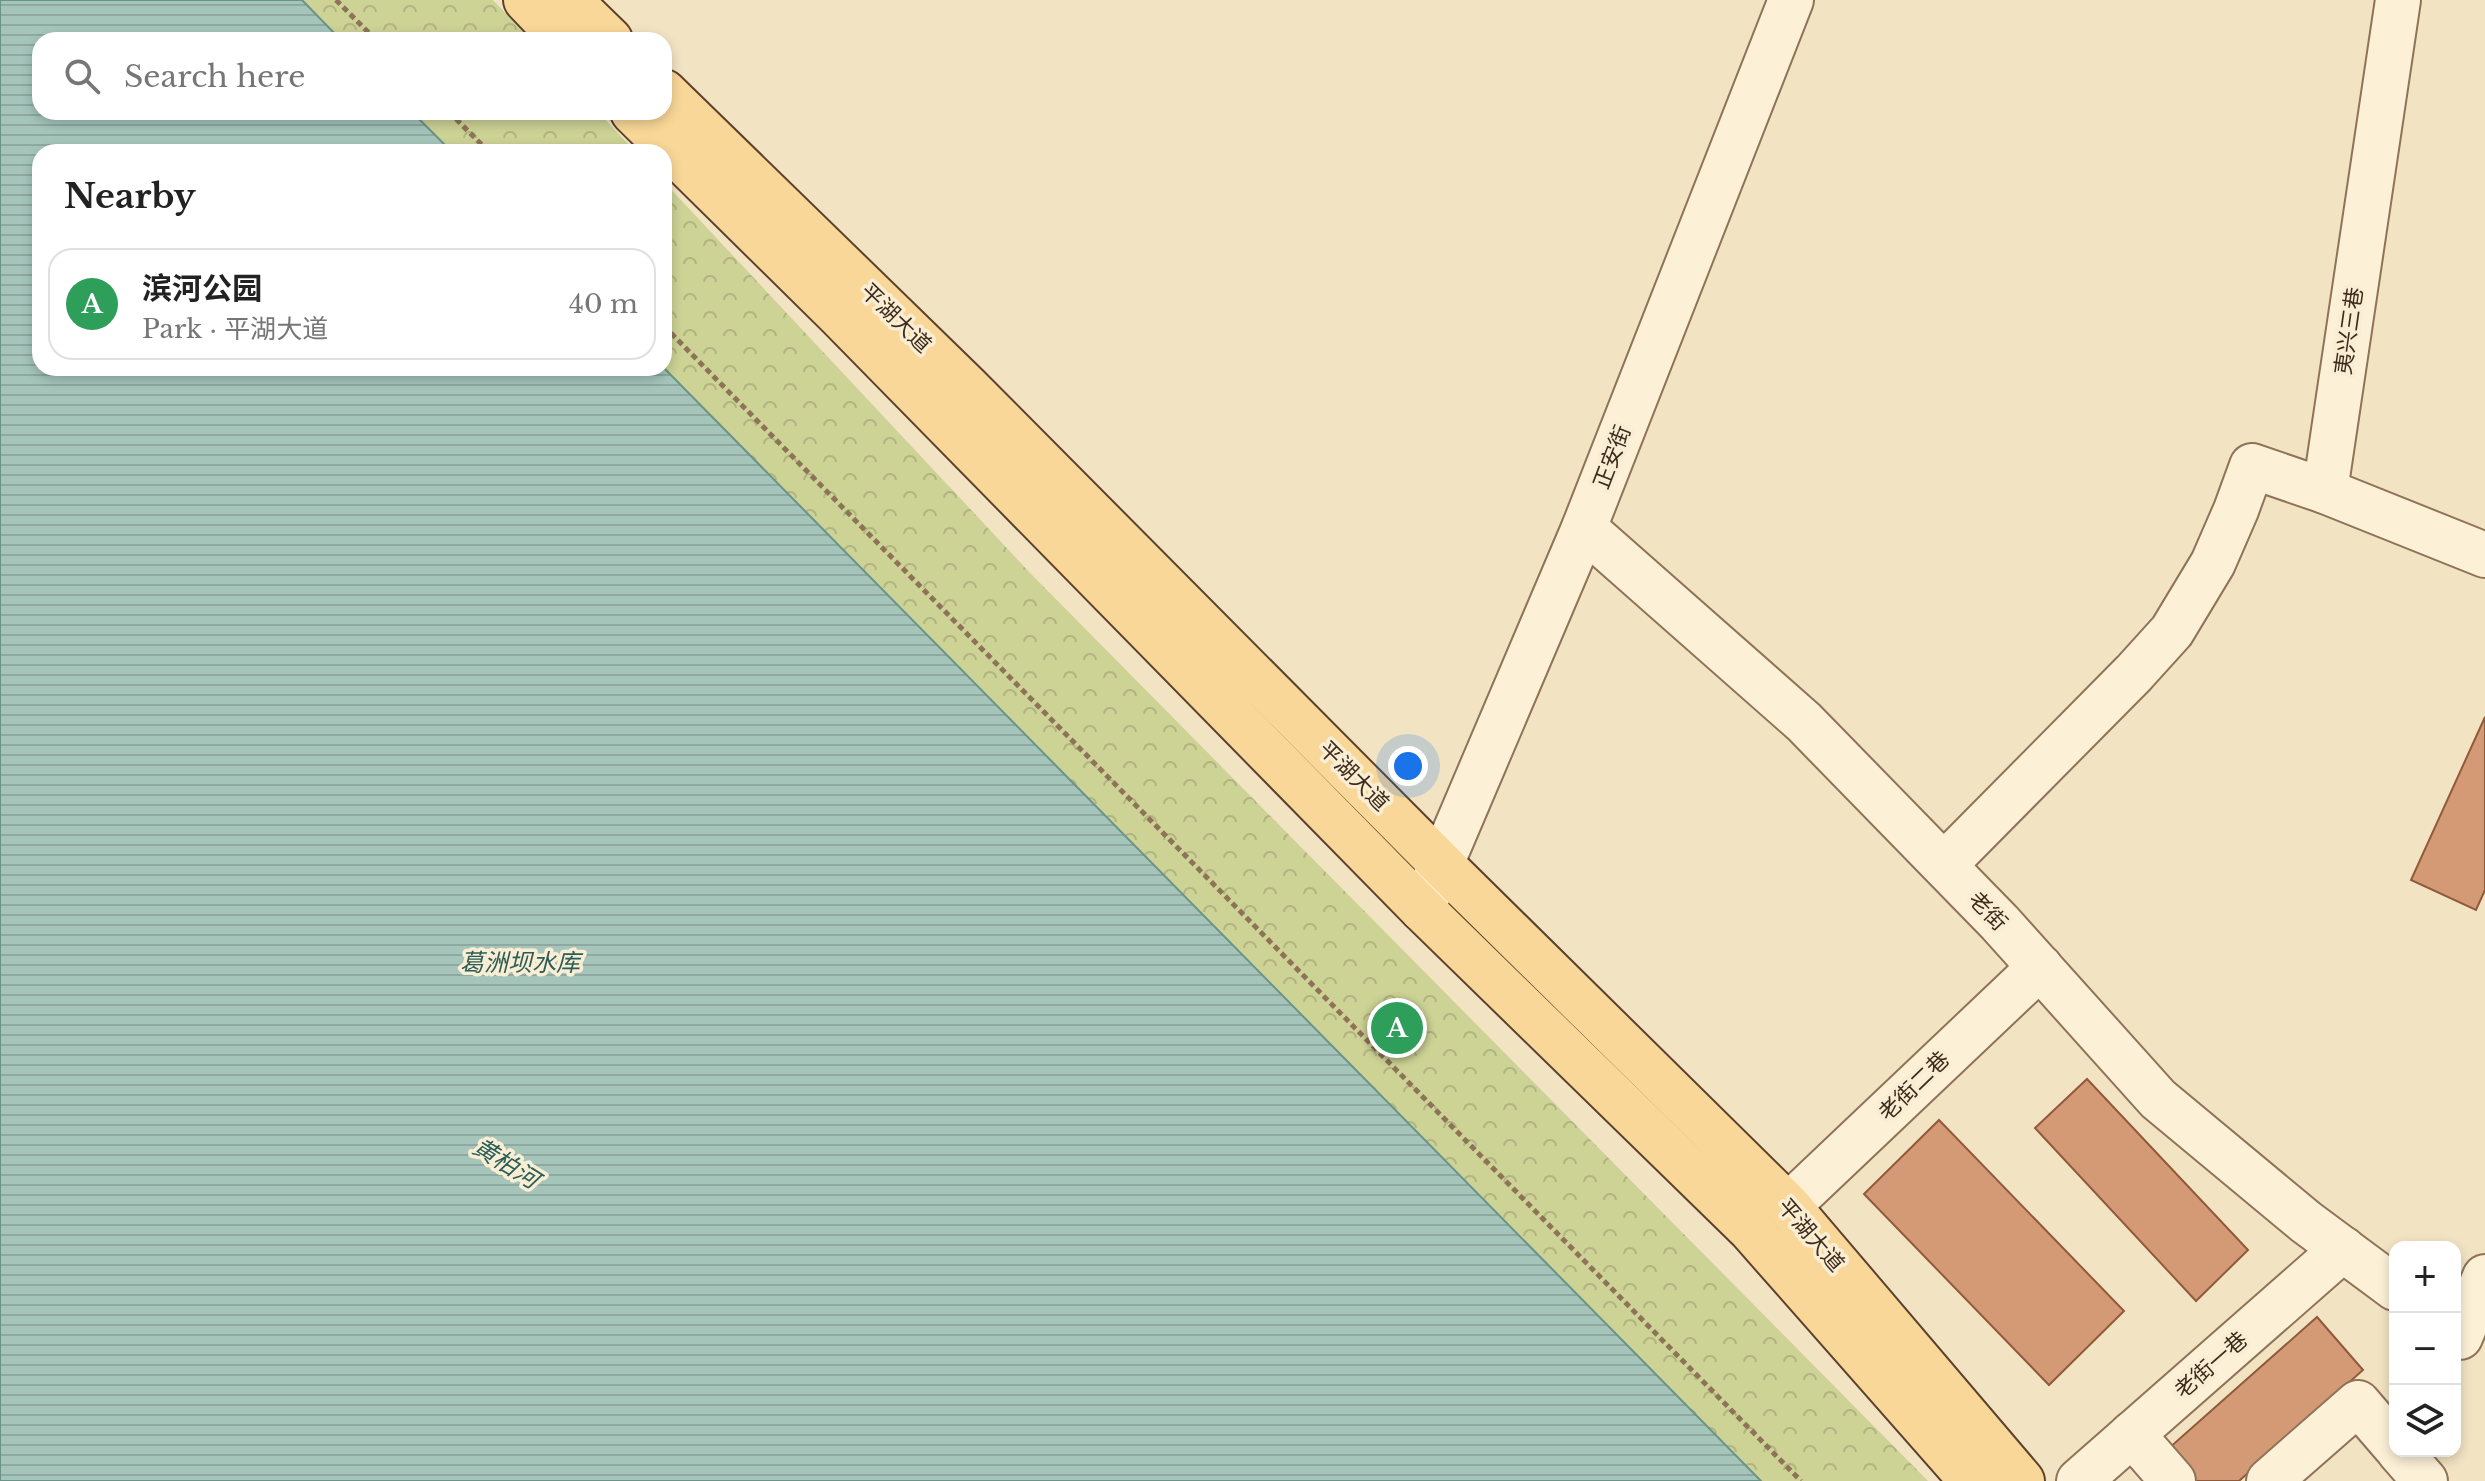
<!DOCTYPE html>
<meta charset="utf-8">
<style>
:root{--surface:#fff;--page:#f2f2f2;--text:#222;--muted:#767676;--line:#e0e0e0;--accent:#0f766e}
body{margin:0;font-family:"Libre Baskerville","Noto Sans SC",serif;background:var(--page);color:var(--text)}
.controls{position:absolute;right:24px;bottom:24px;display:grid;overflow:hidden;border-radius:16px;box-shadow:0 4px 12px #0003}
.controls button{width:72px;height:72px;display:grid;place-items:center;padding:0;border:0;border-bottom:2px solid var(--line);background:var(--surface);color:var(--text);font:40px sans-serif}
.you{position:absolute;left:1408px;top:766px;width:28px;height:28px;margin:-20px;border:6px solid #fff;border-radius:50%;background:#1a73e8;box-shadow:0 0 0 12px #1a73e833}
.badge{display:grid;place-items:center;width:52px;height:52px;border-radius:50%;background:var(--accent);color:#fff;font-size:26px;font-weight:700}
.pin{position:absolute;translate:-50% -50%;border:4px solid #fff;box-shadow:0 2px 8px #0006}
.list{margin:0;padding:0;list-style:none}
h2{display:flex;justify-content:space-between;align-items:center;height:104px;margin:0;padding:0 32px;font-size:34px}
h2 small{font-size:26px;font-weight:400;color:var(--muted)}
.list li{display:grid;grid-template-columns:52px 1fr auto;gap:24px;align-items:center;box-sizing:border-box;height:112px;margin:0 16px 16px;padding:0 16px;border:2px solid var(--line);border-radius:24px}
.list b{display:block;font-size:30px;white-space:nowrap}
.list p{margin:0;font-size:26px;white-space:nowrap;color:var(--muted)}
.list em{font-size:26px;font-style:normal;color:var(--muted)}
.icon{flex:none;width:44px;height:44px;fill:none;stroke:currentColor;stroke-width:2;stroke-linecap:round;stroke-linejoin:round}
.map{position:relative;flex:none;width:2485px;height:1481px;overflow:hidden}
.search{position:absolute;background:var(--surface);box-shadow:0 4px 12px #0003;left:32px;top:32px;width:640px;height:88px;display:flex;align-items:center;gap:20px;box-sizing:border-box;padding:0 28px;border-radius:24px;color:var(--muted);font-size:30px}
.panel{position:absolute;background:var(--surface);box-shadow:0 4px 12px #0003;left:32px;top:144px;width:640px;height:232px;border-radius:24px}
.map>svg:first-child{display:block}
.park{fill:url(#park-crowns)}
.water{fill:url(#water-rules);stroke:#6b9489;stroke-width:2}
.building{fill:#d49a75;stroke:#905a3b;stroke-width:2}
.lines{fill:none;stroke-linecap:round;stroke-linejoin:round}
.minor-casing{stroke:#8f7358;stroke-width:48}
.major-casing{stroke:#5c412c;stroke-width:48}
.path{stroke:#8f7358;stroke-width:5;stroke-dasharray:6 4;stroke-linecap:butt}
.minor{stroke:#fcf0d7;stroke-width:44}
.major{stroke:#f9d798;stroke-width:44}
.labels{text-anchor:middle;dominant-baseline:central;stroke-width:7;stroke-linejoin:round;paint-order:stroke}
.street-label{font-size:22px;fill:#3d2c1d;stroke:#f9edd3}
.water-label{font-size:24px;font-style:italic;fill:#2b5e59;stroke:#f9edd3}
</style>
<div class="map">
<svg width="2485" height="1481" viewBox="0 0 2485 1481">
<defs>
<pattern id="park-crowns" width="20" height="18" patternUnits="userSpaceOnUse" patternTransform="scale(2)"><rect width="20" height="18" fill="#cdd295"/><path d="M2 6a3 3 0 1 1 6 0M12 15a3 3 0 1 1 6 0" fill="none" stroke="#b1b480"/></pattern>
<pattern id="water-rules" width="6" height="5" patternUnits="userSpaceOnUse" patternTransform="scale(2)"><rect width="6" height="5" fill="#a5c5bb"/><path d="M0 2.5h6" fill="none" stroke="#8fa9a0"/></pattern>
</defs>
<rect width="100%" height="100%" fill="#f2e3c3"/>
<g class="park">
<path d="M 302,0 L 493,0 L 531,40 L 341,40 Z"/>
<path d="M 412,112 L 598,112 L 636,152 L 452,152 Z"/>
<path d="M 664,182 L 1032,575 L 1928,1481 L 1761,1481 L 664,368 Z"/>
</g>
<path class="water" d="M 0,0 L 302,0 L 341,40 L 40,40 L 40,112 L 412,112 L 452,152 L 40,152 L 40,368 L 664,368 L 1761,1481 L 0,1481 Z"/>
<g class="building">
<path d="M 2485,717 L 2485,890 L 2476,910 L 2411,880 Z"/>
<path d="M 2087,1079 L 2248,1250 L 2196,1301 L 2035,1128 Z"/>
<path d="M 1939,1120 L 2124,1311 L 2049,1385 L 1864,1194 Z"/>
<path d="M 2317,1317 L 2363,1370 L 2239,1481 L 2180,1481 L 2159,1457 Z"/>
</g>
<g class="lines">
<defs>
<g id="minor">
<path d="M 2398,0 L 2325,491 L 2485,555"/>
<path d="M 1584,528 L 1804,722 L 2000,923 L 2158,1099 L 2306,1222 L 2395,1288"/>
<path d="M 1944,865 L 2134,673 L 2172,631 L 2213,563 L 2236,510 L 2252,466 L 2325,491"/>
<path d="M 1422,909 L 1584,528 L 1791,0"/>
<path d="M 1788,1206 L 2040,967"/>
<path d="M 2460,1337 L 2485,1277"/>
<path d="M 2132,1434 L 2173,1481"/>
<path d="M 2399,1451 L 2425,1481"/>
<path d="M 2079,1481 L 2343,1249"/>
<path d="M 2269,1481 L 2358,1403 L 2395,1446"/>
</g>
<g id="major">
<path d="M 526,0 L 564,40"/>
<path d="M 569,0 L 610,40"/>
<path d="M 664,92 L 967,387 L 1442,865 L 1788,1206 L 2022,1481"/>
<path d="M 633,112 L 839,315 L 1422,909 L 1750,1229 L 1972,1481"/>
</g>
</defs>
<use href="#minor" class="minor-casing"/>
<use href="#major" class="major-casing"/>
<g class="path">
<path d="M 336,0 L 376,40"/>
<path d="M 449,112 L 489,152"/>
<path d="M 664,326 L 1801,1481"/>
</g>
<use href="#minor" class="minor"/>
<use href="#major" class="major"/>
</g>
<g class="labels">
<g class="street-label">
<text transform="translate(896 318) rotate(44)">平湖大道</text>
<text transform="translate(2349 331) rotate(-82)">夷兴三巷</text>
<text transform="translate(1612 457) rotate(-69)">正安街</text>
<text transform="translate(1354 776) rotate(45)">平湖大道</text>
<text transform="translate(1988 911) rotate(46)">老街</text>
<text transform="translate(1914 1086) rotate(-44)">老街二巷</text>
<text transform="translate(1811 1235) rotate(49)">平湖大道</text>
<text transform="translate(2211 1365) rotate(-41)">老街一巷</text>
</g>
<g class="water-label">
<text x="520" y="962">葛洲坝水库</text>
<text transform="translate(506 1163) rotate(32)">黄柏河</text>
</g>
</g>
</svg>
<div class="controls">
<button>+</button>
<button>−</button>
<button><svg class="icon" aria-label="layers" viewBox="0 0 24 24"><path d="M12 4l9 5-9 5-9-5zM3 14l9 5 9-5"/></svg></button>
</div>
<div class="you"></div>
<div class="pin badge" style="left:1397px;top:1028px;background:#2e9e5b">A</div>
<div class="search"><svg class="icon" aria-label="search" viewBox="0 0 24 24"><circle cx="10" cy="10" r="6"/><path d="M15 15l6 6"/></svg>Search here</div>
<section class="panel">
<h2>Nearby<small></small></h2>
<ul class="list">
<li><span class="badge" style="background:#2e9e5b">A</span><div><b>滨河公园</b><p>Park · 平湖大道</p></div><em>40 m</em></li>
</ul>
</section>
</div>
